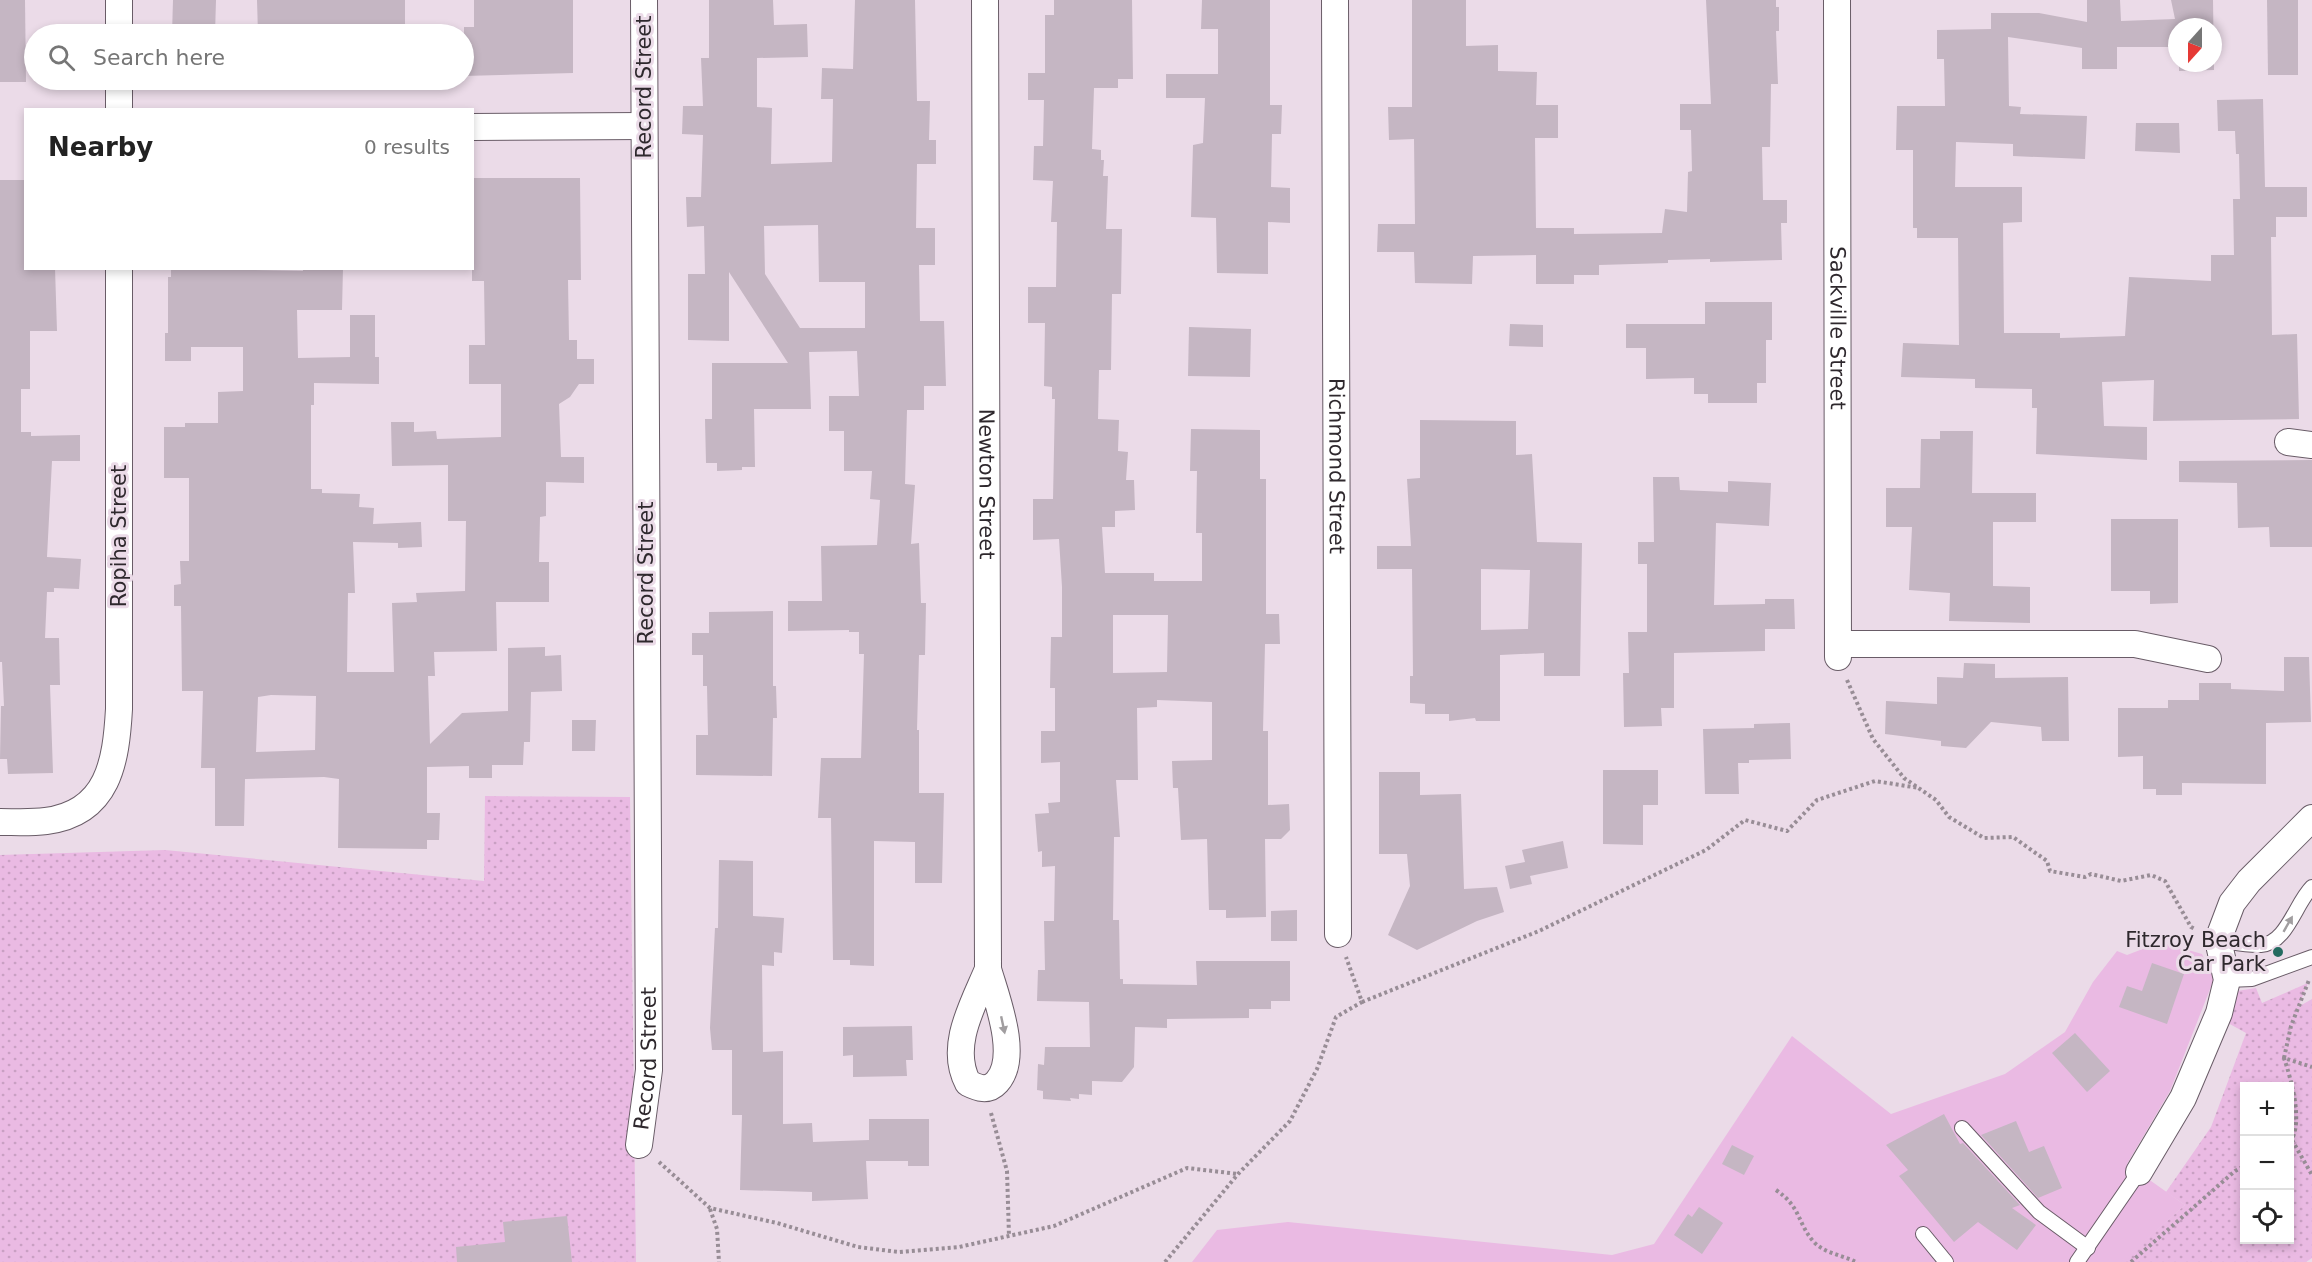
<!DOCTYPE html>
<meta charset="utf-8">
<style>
:root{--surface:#fff;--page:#f2f2f2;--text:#222;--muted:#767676;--line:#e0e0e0}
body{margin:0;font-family:"DejaVu Sans",sans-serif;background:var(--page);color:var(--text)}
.controls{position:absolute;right:18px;bottom:18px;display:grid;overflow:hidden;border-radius:0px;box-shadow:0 3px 9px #0003}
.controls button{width:54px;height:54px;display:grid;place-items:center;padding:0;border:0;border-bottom:2px solid var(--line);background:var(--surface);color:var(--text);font:30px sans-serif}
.compass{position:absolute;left:2168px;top:18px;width:54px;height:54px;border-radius:50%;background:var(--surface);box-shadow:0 3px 9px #0003;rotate:201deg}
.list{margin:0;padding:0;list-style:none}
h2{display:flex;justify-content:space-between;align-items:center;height:78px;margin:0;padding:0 24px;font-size:26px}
h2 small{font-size:20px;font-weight:400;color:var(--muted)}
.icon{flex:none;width:33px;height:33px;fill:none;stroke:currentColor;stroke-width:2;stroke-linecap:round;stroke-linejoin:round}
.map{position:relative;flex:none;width:2312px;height:1262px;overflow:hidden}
.search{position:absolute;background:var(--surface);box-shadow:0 3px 9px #0003;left:24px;top:24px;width:450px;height:66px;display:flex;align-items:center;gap:15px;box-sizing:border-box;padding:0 21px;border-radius:33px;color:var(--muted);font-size:22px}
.panel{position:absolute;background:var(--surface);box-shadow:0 3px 9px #0003;left:24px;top:108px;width:450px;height:162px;border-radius:0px}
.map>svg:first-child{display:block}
.grass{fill:url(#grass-dots);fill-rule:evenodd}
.green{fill:#eabae3}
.building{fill:#c5b6c3;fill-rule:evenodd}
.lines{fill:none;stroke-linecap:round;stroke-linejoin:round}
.lane-casing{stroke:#695c67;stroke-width:16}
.street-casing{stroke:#695c67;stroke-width:28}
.path{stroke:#988d96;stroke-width:4;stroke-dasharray:3 3;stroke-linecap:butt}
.lane{stroke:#fff;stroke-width:14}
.street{stroke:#fff;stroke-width:26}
.oneway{fill:#a19ea0}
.poi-dot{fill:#246b60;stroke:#ebdbe8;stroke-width:2}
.labels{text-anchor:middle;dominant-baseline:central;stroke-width:6;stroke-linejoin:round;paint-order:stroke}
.street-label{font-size:21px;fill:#2e282d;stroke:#ebdbe8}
.poi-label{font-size:21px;fill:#2e282d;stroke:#ebdbe8;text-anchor:end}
</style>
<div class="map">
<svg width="2312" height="1262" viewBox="0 0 2312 1262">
<defs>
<pattern id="grass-dots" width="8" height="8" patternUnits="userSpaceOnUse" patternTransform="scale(1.5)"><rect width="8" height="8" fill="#eabae3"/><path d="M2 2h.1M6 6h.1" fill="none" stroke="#c9a0c3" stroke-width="1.8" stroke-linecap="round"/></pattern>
</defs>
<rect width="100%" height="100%" fill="#ebdbe8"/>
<g class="grass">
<path d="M 485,796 L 630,797 L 636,1262 L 0,1262 L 0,855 L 165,850 L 484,881 Z"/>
<path d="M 2308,983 L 2298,1007 L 2312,999 L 2312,1258 L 2306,1262 L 2120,1262 L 2185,1205 L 2166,1192 L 2211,1127 L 2246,1033 L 2228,1023 L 2237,991 L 2256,988 L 2262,1003 ZM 2244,1086 L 2290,1086 L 2290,1240 L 2244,1240 Z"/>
</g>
<path class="green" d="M 2161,942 L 2202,954 L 2214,979 L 2170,1091 L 2127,1164 L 2185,1205 L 2121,1262 L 1192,1262 L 1217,1230 L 1288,1222 L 1612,1255 L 1654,1244 L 1792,1036 L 1891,1114 L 2005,1074 L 2065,1032 L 2093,982 L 2117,951 L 2127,955 Z"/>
<g class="building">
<path d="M 0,0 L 25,0 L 26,82 L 0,82 Z"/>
<path d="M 173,0 L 216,0 L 215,34 L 172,34 Z"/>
<path d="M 257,0 L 405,0 L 405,34 L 258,34 Z"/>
<path d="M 474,0 L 573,0 L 573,73 L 464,76 L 464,27 L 474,27 Z"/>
<path d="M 709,0 L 773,0 L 774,25 L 807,24 L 808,57 L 757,58 L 757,107 L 772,108 L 771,164 L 832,162 L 833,99 L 821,99 L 822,68 L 853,69 L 855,0 L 915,0 L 917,101 L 930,101 L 929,140 L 936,140 L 936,164 L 917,164 L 916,228 L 935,228 L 935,265 L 919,265 L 920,321 L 944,321 L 946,386 L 924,386 L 924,410 L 907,410 L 905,484 L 915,485 L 911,544 L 919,543 L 921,603 L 926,603 L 925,655 L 919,655 L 917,730 L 919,730 L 919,793 L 944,793 L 942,883 L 915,883 L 915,842 L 874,841 L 874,966 L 850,965 L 850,960 L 833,960 L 831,818 L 818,818 L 821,758 L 861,758 L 864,654 L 859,654 L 859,632 L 849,632 L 849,630 L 788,631 L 788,601 L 822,601 L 821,546 L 877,545 L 880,500 L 870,499 L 872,471 L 844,471 L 844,431 L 829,431 L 829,396 L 859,396 L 857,351 L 809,352 L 811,409 L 754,409 L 755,467 L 742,467 L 742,470 L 717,471 L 717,463 L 706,463 L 705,419 L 712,419 L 712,363 L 788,363 L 729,272 L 729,341 L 688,340 L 688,274 L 705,274 L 704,226 L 687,227 L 686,197 L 701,197 L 703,135 L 682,134 L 683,106 L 703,106 L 701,58 L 709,58 ZM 818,225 L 819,282 L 865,282 L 865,328 L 800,328 L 765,274 L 764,226 Z"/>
<path d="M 1054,0 L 1132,0 L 1133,79 L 1118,79 L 1118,88 L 1094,88 L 1092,149 L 1101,150 L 1101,160 L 1104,160 L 1103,176 L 1108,176 L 1106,229 L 1122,229 L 1121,294 L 1112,294 L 1111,370 L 1099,370 L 1098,419 L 1119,420 L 1118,451 L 1128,452 L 1126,480 L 1134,480 L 1135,510 L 1115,511 L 1115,527 L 1102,527 L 1105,573 L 1154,573 L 1154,581 L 1202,581 L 1202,533 L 1196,533 L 1197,471 L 1190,471 L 1191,429 L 1260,430 L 1260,479 L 1266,479 L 1266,614 L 1279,614 L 1280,644 L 1265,644 L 1263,731 L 1268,731 L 1268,805 L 1289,804 L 1290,830 L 1281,839 L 1265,839 L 1266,917 L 1226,918 L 1226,910 L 1209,910 L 1207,839 L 1181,840 L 1178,788 L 1173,788 L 1172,761 L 1212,760 L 1212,702 L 1157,700 L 1157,707 L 1137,708 L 1138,780 L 1116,780 L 1120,837 L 1114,837 L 1113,920 L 1119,920 L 1120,979 L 1123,979 L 1123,984 L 1197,985 L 1196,961 L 1290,961 L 1290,1001 L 1271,1001 L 1271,1009 L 1249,1009 L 1249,1018 L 1167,1019 L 1167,1028 L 1135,1027 L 1134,1067 L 1122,1082 L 1092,1081 L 1092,1095 L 1079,1094 L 1079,1099 L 1070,1098 L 1071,1101 L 1043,1099 L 1043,1091 L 1037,1090 L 1038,1064 L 1044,1065 L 1045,1047 L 1090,1047 L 1089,1002 L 1037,1001 L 1038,970 L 1045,970 L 1044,921 L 1054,921 L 1055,866 L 1042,867 L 1042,851 L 1038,852 L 1035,814 L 1049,813 L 1048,803 L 1060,802 L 1060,762 L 1041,763 L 1041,731 L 1055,731 L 1055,688 L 1050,688 L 1051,637 L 1062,637 L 1062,587 L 1059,539 L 1033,540 L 1033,499 L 1053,499 L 1055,399 L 1052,399 L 1052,387 L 1044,386 L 1045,323 L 1028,323 L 1028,287 L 1056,287 L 1057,222 L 1051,222 L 1053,181 L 1033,180 L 1034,146 L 1043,146 L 1044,100 L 1028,100 L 1028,73 L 1045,73 L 1045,15 L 1054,15 ZM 1113,615 L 1168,615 L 1167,672 L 1113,673 Z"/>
<path d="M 1202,0 L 1270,0 L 1270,105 L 1282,105 L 1281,134 L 1272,134 L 1271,187 L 1290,188 L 1290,223 L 1268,222 L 1268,274 L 1217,273 L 1216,218 L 1191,217 L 1193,145 L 1203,143 L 1205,98 L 1166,98 L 1166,74 L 1218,74 L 1218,29 L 1201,29 Z"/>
<path d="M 1412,0 L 1466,0 L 1466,46 L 1498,45 L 1498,71 L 1537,72 L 1536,105 L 1558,105 L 1558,138 L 1535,138 L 1536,228 L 1574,228 L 1574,234 L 1662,233 L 1665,209 L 1687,212 L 1688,172 L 1692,171 L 1691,130 L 1680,130 L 1680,104 L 1711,104 L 1706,0 L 1776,0 L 1776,7 L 1779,7 L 1779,31 L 1776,31 L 1778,84 L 1771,84 L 1770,147 L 1762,147 L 1763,200 L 1787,200 L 1787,223 L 1781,223 L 1782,260 L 1710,262 L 1710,259 L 1668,260 L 1668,263 L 1599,265 L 1599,275 L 1574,275 L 1574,284 L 1536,284 L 1536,255 L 1473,256 L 1472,284 L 1415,283 L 1414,252 L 1377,252 L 1378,224 L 1415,224 L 1414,139 L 1389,140 L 1388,107 L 1412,107 Z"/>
<path d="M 2087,0 L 2120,0 L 2121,21 L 2175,19 L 2171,0 L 2213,0 L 2214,70 L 2179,71 L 2179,63 L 2213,63 L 2213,27 L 2177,27 L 2177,58 L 2171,58 L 2171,47 L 2117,47 L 2117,69 L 2082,69 L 2082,48 L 2008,37 L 2009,106 L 2021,107 L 2020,114 L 2087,116 L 2085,159 L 2013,156 L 2013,144 L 1956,142 L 1955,187 L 2022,187 L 2022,222 L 2003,223 L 2004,333 L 2060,333 L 2060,338 L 2125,336 L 2129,277 L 2211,281 L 2211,255 L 2234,255 L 2233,199 L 2240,199 L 2239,154 L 2236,154 L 2235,131 L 2218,131 L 2217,100 L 2263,99 L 2265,187 L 2307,187 L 2307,217 L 2276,217 L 2276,237 L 2271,237 L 2272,335 L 2297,334 L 2299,419 L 2153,421 L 2154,380 L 2102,382 L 2104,426 L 2147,427 L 2147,460 L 2036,454 L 2037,408 L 2032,408 L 2032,389 L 1975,388 L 1975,379 L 1901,377 L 1903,343 L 1959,345 L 1958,238 L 1917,238 L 1917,228 L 1913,228 L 1913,150 L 1896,150 L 1897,106 L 1945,106 L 1944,59 L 1937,59 L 1937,30 L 1991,29 L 1991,13 L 2039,13 L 2087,22 Z"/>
<path d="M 2267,0 L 2298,0 L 2298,75 L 2268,75 Z"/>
<path d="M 2136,123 L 2179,123 L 2180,153 L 2135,151 Z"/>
<path d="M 472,178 L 580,178 L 581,280 L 568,280 L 569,340 L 577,340 L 577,359 L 594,359 L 594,384 L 579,384 L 570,397 L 559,404 L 561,457 L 584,457 L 584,483 L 546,482 L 546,516 L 540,517 L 539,562 L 549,562 L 549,602 L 496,602 L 497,651 L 434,652 L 435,676 L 428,676 L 430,744 L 462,713 L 508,711 L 508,648 L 545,647 L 545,656 L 561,655 L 562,691 L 531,692 L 530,742 L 524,742 L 523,765 L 492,765 L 492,778 L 469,778 L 469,766 L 427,767 L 427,813 L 440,813 L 439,840 L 427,840 L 427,849 L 338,848 L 339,779 L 324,777 L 245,779 L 244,826 L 215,826 L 215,768 L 201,768 L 203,691 L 182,691 L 181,606 L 174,606 L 174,585 L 181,584 L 180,561 L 189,561 L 189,478 L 164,478 L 164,427 L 185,427 L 185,423 L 218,423 L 218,392 L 243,391 L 243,347 L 191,347 L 191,361 L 165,361 L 165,333 L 168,333 L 168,277 L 171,277 L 171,268 L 303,271 L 303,268 L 343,268 L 342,310 L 297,310 L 298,358 L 350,357 L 350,315 L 375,315 L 375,357 L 379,357 L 379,384 L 314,383 L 314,405 L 311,405 L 311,489 L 322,489 L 322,493 L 360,494 L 359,507 L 374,508 L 373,524 L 421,522 L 422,547 L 398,548 L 398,543 L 353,542 L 355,593 L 348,593 L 347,672 L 394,672 L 392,603 L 417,602 L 416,593 L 465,591 L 466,521 L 448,521 L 448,465 L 392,466 L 391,422 L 414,422 L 414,432 L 436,431 L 437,439 L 501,437 L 501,384 L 469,384 L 469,345 L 485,345 L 484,281 L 472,281 ZM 271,695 L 316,696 L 315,750 L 256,752 L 258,697 Z"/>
<path d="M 0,180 L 26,180 L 26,268 L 55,268 L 57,331 L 30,331 L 30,389 L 21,389 L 21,432 L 31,432 L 31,436 L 80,435 L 80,461 L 52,461 L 47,557 L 81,559 L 79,589 L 54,588 L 54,592 L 47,592 L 45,638 L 59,638 L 60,685 L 50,685 L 53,773 L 8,774 L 7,759 L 0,759 L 1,706 L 4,706 L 2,662 L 0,662 Z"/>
<path d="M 1705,302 L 1772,302 L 1772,340 L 1766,340 L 1766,383 L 1757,383 L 1757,403 L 1708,403 L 1708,394 L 1694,394 L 1694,378 L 1646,379 L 1646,348 L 1626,348 L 1626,324 L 1705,324 Z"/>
<path d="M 1510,324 L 1543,325 L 1543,347 L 1509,346 Z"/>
<path d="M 1189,327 L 1251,329 L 1250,377 L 1188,376 Z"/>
<path d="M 1420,420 L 1516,421 L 1516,455 L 1532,454 L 1537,542 L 1582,543 L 1580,676 L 1544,676 L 1544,653 L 1500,655 L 1500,721 L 1476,721 L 1475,718 L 1449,721 L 1449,714 L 1425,714 L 1425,704 L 1410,703 L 1410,676 L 1413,676 L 1412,569 L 1377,569 L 1377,546 L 1411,546 L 1407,479 L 1420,478 ZM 1481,569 L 1530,570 L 1528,629 L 1481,630 Z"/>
<path d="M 1940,431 L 1973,431 L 1972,493 L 2036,493 L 2036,522 L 1993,522 L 1993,586 L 2030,587 L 2030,623 L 1949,621 L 1950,593 L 1909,590 L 1912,527 L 1886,527 L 1886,488 L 1920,488 L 1921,439 L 1940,439 Z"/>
<path d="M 2312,460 L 2312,547 L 2270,547 L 2269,527 L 2238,528 L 2237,483 L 2179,482 L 2179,461 Z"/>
<path d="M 1653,477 L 1679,477 L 1680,490 L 1728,492 L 1728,481 L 1771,483 L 1769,526 L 1716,523 L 1714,605 L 1765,604 L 1765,599 L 1794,599 L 1795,629 L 1765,629 L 1765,651 L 1674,653 L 1674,708 L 1661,708 L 1662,726 L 1624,727 L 1623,673 L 1629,673 L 1628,632 L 1647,632 L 1647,564 L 1638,564 L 1638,542 L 1654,542 Z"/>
<path d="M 2111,519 L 2178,519 L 2178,603 L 2150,604 L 2150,591 L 2111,591 Z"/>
<path d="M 773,611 L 773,686 L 776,686 L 777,718 L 773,718 L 772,776 L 696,775 L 696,735 L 708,735 L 707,686 L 703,686 L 703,655 L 692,655 L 692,633 L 709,633 L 709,612 Z"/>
<path d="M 2284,657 L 2309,657 L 2311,722 L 2266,723 L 2266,784 L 2182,783 L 2182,795 L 2156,795 L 2156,789 L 2143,789 L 2143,756 L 2118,757 L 2118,708 L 2168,708 L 2168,700 L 2199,700 L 2199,683 L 2231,683 L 2231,689 L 2284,691 Z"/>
<path d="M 1964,663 L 1995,664 L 1995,678 L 2068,677 L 2069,741 L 2042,741 L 2041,727 L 1991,722 L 1966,748 L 1941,746 L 1941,741 L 1885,734 L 1886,701 L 1937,704 L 1937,677 L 1963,678 Z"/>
<path d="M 572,720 L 596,720 L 595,751 L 572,751 Z"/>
<path d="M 1790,723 L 1791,759 L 1749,760 L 1749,763 L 1738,763 L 1739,794 L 1705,794 L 1703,729 L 1754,728 L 1754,724 Z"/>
<path d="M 1603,770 L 1658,770 L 1658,805 L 1643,805 L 1643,845 L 1603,844 Z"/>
<path d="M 1379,772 L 1420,772 L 1420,795 L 1461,794 L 1464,889 L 1497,887 L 1504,912 L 1477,921 L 1417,950 L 1388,935 L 1410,886 L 1407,854 L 1379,854 Z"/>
<path d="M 1563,841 L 1568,868 L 1530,876 L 1532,884 L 1510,889 L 1505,866 L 1525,862 L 1522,850 Z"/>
<path d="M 719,860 L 753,861 L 753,916 L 784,918 L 782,953 L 774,952 L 774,966 L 762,965 L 763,1052 L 783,1051 L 783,1124 L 812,1123 L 813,1142 L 869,1140 L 869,1119 L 929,1119 L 929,1166 L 908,1166 L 908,1161 L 866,1161 L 868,1199 L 812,1201 L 812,1192 L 740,1190 L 742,1115 L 732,1115 L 732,1050 L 712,1050 L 710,1028 L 715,928 L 718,928 Z"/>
<path d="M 1297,910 L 1297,941 L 1271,941 L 1271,911 Z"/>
<path d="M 2152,963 L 2184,974 L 2167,1024 L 2119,1007 L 2127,986 L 2142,991 Z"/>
<path d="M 912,1026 L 913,1060 L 906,1060 L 907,1076 L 853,1077 L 853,1055 L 843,1056 L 843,1027 Z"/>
<path d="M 2075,1033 L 2110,1071 L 2087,1092 L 2052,1053 Z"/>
<path d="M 1944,1114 L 1960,1144 L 1963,1143 L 2020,1205 L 2012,1208 L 2036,1225 L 2017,1250 L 1978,1222 L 1954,1242 L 1899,1176 L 1908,1170 L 1886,1145 Z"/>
<path d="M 2016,1121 L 2029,1152 L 2044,1146 L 2062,1188 L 2038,1198 L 1981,1135 Z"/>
<path d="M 1732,1145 L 1754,1156 L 1744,1175 L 1722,1164 Z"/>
<path d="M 1699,1207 L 1723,1223 L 1702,1254 L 1674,1235 L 1688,1214 L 1692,1217 Z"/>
<path d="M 567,1216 L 572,1262 L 457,1262 L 456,1247 L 505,1242 L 503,1222 Z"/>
</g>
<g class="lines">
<defs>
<g id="lane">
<path d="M 2218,940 C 2232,942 2247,946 2261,945 C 2287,943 2295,904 2312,887"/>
<path d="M 2227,980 L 2252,979 L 2312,957"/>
<path d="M 1962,1128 L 2039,1212 L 2088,1248"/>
<path d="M 1923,1234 L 1946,1262"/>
<path d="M 2077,1262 L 2139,1172"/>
</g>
<g id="street">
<path id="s1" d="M 985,0 L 988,969 C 996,997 1020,1057 997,1082 C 988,1092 978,1088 968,1083 C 948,1046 974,1003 988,969"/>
<path id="s2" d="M 1335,0 L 1338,934"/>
<path id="s3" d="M 1837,0 L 1838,657"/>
<path d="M 119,34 L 119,0"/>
<path d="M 119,110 L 119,80"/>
<path d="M 472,127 L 644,126"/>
<path d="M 2288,442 L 2312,445"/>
<path d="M 1838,644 L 2135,644 L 2208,659"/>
<path d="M 0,822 C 15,822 31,823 46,821 C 109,813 116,761 119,709 L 119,268"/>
<path id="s4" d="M 639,1145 L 649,1070 L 644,0"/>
<path d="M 2139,1172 L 2183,1098 L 2219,1013 L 2227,980 L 2218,940 L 2232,903 L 2249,881 L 2312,818"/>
</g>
</defs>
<use href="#lane" class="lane-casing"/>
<use href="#street" class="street-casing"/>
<g class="path">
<path d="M 1847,680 L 1873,739 L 1904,778 L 1936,800 L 1949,817 L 1984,838 L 2013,837 L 2047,861 L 2050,871 L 2085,877 L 2091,874 L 2121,881 L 2151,875 L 2165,881 L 2191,927 L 2195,929"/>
<path d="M 1362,1002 L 1539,931 L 1706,850 L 1745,820 L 1787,831 L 1817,800 L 1875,781 L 1919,788"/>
<path d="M 2284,1058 L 2291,1026 L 2309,980"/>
<path d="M 991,1113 L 1007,1171 L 1009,1236"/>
<path d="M 2292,1140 L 2312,1175"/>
<path d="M 2290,1142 C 2304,1123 2291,1079 2284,1058 L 2312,1067"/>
<path d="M 659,1162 L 710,1208 L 777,1223 L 858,1247 L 899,1252 L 959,1247 L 1054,1226 L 1187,1168 L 1238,1174"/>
<path d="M 1776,1190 C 1801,1207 1797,1222 1813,1241 C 1823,1253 1842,1255 1856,1262"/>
<path d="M 710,1209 L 717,1229 L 719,1262"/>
<path d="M 1165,1262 L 1238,1174 L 1290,1121 L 1317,1069 L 1336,1017 L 1362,1002 L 1346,957"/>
<path d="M 2131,1262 L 2235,1171 L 2244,1166"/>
</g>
<use href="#lane" class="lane"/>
<use href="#street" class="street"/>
</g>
<defs><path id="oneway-solid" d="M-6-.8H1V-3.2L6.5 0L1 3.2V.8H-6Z" transform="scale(1.5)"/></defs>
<g class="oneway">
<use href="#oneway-solid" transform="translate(2288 924) rotate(-60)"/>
<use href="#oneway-solid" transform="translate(1003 1025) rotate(78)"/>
</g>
<circle class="poi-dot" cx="2278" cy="952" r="6"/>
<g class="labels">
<g class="street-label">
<text transform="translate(644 87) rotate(-90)">Record Street</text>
<text stroke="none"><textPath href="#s3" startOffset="328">Sackville Street</textPath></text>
<text stroke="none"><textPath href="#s2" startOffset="466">Richmond Street</textPath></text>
<text stroke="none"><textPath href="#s1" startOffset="484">Newton Street</textPath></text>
<text transform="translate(119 536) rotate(-90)">Ropiha Street</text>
<text transform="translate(646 573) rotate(-90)">Record Street</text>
<text stroke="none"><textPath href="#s4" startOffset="87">Record Street</textPath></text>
</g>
<g class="poi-label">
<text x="2266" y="940">Fitzroy Beach<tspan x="2266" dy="24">Car Park</tspan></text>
</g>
</g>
</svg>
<div class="controls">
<button>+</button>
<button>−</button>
<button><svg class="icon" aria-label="locate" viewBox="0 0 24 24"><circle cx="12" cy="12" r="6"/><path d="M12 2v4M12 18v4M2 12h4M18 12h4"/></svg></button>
</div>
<svg class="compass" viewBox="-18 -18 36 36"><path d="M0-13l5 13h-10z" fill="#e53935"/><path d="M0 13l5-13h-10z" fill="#767676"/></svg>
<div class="search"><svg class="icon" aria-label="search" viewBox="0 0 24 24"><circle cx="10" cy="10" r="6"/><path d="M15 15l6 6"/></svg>Search here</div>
<section class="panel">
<h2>Nearby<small>0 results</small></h2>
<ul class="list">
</ul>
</section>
</div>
